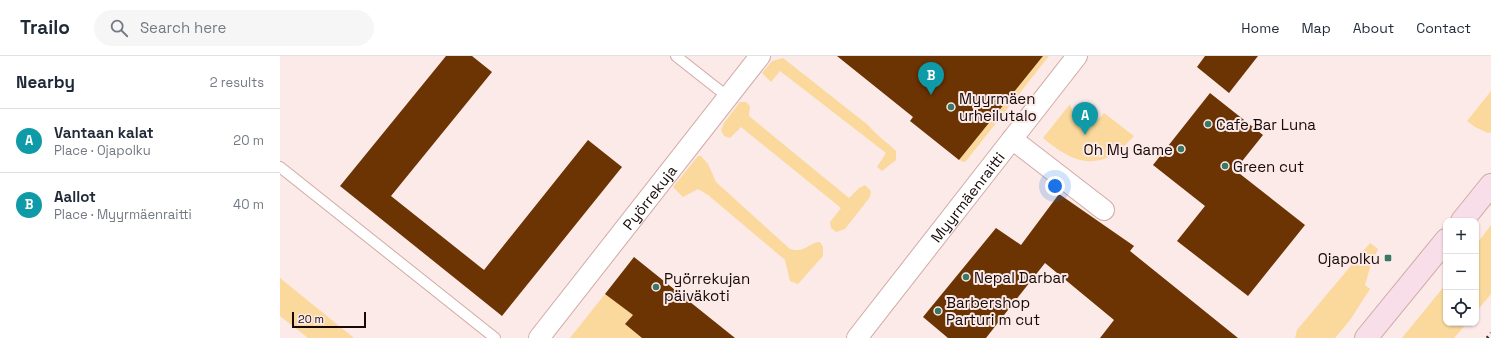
<!DOCTYPE html>
<meta charset="utf-8">
<style>
:root{--surface:#fff;--page:#f6f6f7;--text:#1f2937;--muted:#747a83;--line:#e0e1e3;--accent:#7c3aed}
body{margin:0;font-family:"Space Grotesk",sans-serif;background:var(--page);color:var(--text)}
.controls{position:absolute;right:12px;bottom:12px;display:grid;overflow:hidden;border-radius:8px;box-shadow:0 1px 3px #0004}
.controls button{width:36px;height:36px;display:grid;place-items:center;padding:0;border:0;border-bottom:1px solid var(--line);background:var(--surface);color:var(--text);font:20px sans-serif}
.scale{position:absolute;left:12px;bottom:10px;width:74px;box-sizing:border-box;padding-left:4px;border:2px solid #160908;border-top:0;font-size:11px;line-height:14px;white-space:nowrap;color:#160908;-webkit-text-stroke:3px #fbeae8;paint-order:stroke}
.you{position:absolute;left:775px;top:130px;width:14px;height:14px;margin:-10px;border:3px solid #fff;border-radius:50%;background:#1a73e8;box-shadow:0 0 0 6px #1a73e833}
.badge{display:grid;place-items:center;width:26px;height:26px;border-radius:50%;background:var(--accent);color:#fff;font-size:13px;font-weight:700}
.pin{position:absolute;translate:-50% -33px;filter:drop-shadow(0 1px 2px #0008)}
.pin::after{content:'';position:absolute;top:21px;width:14px;height:12px;background:inherit;clip-path:polygon(0 0,100% 0,50% 100%)}
.list{margin:0;padding:0;list-style:none}
h2{display:flex;justify-content:space-between;align-items:center;height:52px;margin:0;padding:0 16px;font-size:17px}
h2 small{font-size:13px;font-weight:400;color:var(--muted)}
.list li{display:grid;grid-template-columns:26px 1fr auto;gap:12px;align-items:center;box-sizing:border-box;height:64px;padding:0 16px;border-top:1px solid var(--line)}
.list b{display:block;font-size:15px;white-space:nowrap}
.list p{margin:0;font-size:13px;white-space:nowrap;color:var(--muted)}
.list em{font-size:13px;font-style:normal;color:var(--muted)}
.icon{flex:none;width:22px;height:22px;fill:none;stroke:currentColor;stroke-width:2;stroke-linecap:round;stroke-linejoin:round}
.map{position:relative;flex:none;width:1211px;height:282px;overflow:hidden}
header{display:flex;align-items:center;gap:24px;box-sizing:border-box;height:56px;padding:0 20px;background:var(--surface);border-bottom:1px solid var(--line)}
header strong{font-size:19px}
nav{display:flex;gap:22px;margin-inline-start:auto;font-size:14px}
.search{width:280px;height:36px;background:var(--page);display:flex;align-items:center;gap:10px;box-sizing:border-box;padding:0 14px;border-radius:22px;color:var(--muted);font-size:15px}
main{display:flex}
aside{flex:1;background:var(--surface)}
.map>svg:first-child{display:block}
.green{fill:#fbd99c}
.building{fill:#6c3303}
.lines{fill:none;stroke-linecap:round;stroke-linejoin:round}
.lane-casing{stroke:#d1aaa6;stroke-width:12}
.street-casing{stroke:#d1aaa6;stroke-width:22}
.secondary-casing{stroke:#d1aaa6;stroke-width:24}
.lane{stroke:#fff;stroke-width:10}
.street{stroke:#fff;stroke-width:20}
.secondary{stroke:#f7dee8;stroke-width:22}
.rail{stroke:#3b2d2c;stroke-width:3;stroke-dasharray:2 4;stroke-linecap:butt}
.poi-dot{fill:#3b7863;stroke:#fbeae8;stroke-width:1.5}
.labels{text-anchor:middle;dominant-baseline:central;stroke-width:4;stroke-linejoin:round;paint-order:stroke}
.poi-label{font-size:15px;fill:#160908;stroke:#fbeae8;text-anchor:start}
.street-label{font-size:15px;fill:#160908;stroke:#fbeae8}
</style>
<header>
<strong>Trailo</strong>
<div class="search"><svg class="icon" aria-label="search" viewBox="0 0 24 24"><circle cx="10" cy="10" r="6"/><path d="M15 15l6 6"/></svg>Search here</div>
<nav><a>Home</a><a>Map</a><a>About</a><a>Contact</a></nav>
</header>
<main>
<aside>
<h2>Nearby<small>2 results</small></h2>
<ul class="list">
<li><span class="badge" style="background:#0f9aa8">A</span><div><b>Vantaan kalat</b><p>Place · Ojapolku</p></div><em>20 m</em></li>
<li><span class="badge" style="background:#0f9aa8">B</span><div><b>Aallot</b><p>Place · Myyrmäenraitti</p></div><em>40 m</em></li>
</ul>
</aside>
<div class="map">
<svg width="1211" height="282" viewBox="0 0 1211 282">
<rect width="100%" height="100%" fill="#fbeae8"/>
<g class="green">
<path d="M 763,0 L 769,0 L 686,105 L 684,106 L 679,104 Z"/>
<path d="M 503,2 L 588,69 C 596,79 607,86 616,95 L 616,104 L 602,115 L 597,111 L 606,97 L 500,15 L 491,26 L 482,17 L 492,5 Z"/>
<path d="M 1211,35 L 1211,76 L 1208,77 L 1195,71 L 1187,65 Z"/>
<path d="M 460,46 L 466,46 L 470,50 L 469,60 L 569,142 L 579,132 L 585,129 L 591,135 L 590,141 L 565,173 L 556,176 L 551,172 L 550,166 L 561,152 L 461,71 L 450,82 L 444,80 L 441,74 L 444,67 Z"/>
<path d="M 790,48 C 792,59 802,71 814,66 C 818,64 821,60 824,57 L 854,80 C 847,87 841,95 833,99 C 805,114 784,99 763,82 Z"/>
<path d="M 418,100 L 421,100 L 428,108 L 436,126 L 510,193 C 527,197 527,187 540,186 L 543,191 L 543,200 L 518,228 L 510,225 L 505,204 L 428,139 L 418,133 L 403,141 L 393,131 Z"/>
<path d="M 1211,169 L 1211,238 L 1196,256 L 1196,189 Z"/>
<path d="M 1090,187 L 1098,193 L 1091,208 L 1085,229 L 1090,233 L 1070,264 L 1055,282 L 1015,282 L 1017,274 Z"/>
<path d="M 0,222 L 74,282 L 28,282 L 0,260 Z"/>
<path d="M 1166,228 L 1166,267 L 1187,267 L 1174,282 L 1122,282 Z"/>
<path d="M 325,238 L 353,259 L 345,268 L 362,282 L 290,282 Z"/>
</g>
<g class="building">
<path d="M 166,0 L 192,0 L 212,16 L 111,140 L 204,214 L 308,84 L 342,111 L 222,260 L 60,130 Z"/>
<path d="M 557,0 L 763,0 L 679,104 L 630,65 L 633,61 Z"/>
<path d="M 925,0 L 978,0 L 949,37 L 917,11 Z"/>
<path d="M 930,37 L 983,79 L 955,114 L 1025,169 L 968,240 L 897,185 L 925,150 L 873,109 Z"/>
<path d="M 779,138 L 854,190 L 850,195 L 958,282 L 820,282 L 834,264 L 765,207 L 706,282 L 668,282 L 643,261 L 716,172 L 741,189 Z"/>
<path d="M 354,201 L 455,282 L 362,282 L 345,268 L 353,259 L 325,238 Z"/>
</g>
<g class="lines">
<defs>
<g id="lane">
<path d="M 396,0 L 448,41"/>
<path d="M 0,111 L 215,282"/>
</g>
<g id="street">
<path d="M 732,83 L 824,154"/>
<path id="s1" d="M 259,282 L 480,0"/>
<path id="s2" d="M 577,282 L 797,0"/>
</g>
<g id="secondary">
<path d="M 1182,165 L 1211,129"/>
<path d="M 1086,282 L 1166,184"/>
</g>
</defs>
<use href="#lane" class="lane-casing"/>
<use href="#street" class="street-casing"/>
<use href="#secondary" class="secondary-casing"/>
<use href="#lane" class="lane"/>
<use href="#street" class="street"/>
<use href="#secondary" class="secondary"/>
<path class="rail" d="M 1207,282 L 1211,277"/>
</g>
<g class="poi-dot">
<circle cx="671" cy="51" r="4"/>
<circle cx="928" cy="68" r="4"/>
<circle cx="901" cy="93" r="4"/>
<circle cx="945" cy="110" r="4"/>
<rect x="1104" y="198" width="8" height="8" rx="2"/>
<circle cx="686" cy="221" r="4"/>
<circle cx="376" cy="231" r="4"/>
<circle cx="658" cy="255" r="4"/>
</g>
<g class="labels">
<g class="poi-label">
<text x="679" y="42">Myyrmäen<tspan x="679" dy="17">urheilutalo</tspan></text>
<text x="936" y="68">Cafe Bar Luna</text>
<text x="893" y="93" text-anchor="end">Oh My Game</text>
<text x="953" y="110">Green cut</text>
<text x="1100" y="202" text-anchor="end">Ojapolku</text>
<text x="694" y="221">Nepal Darbar</text>
<text x="384" y="222">Pyörrekujan<tspan x="384" dy="17">päiväkoti</tspan></text>
<text x="666" y="246">Barbershop<tspan x="666" dy="17">Parturi m cut</tspan></text>
</g>
<g class="street-label">
<text stroke="none"><textPath href="#s1" startOffset="179">Pyörrekuja</textPath></text>
<text stroke="none"><textPath href="#s2" startOffset="179">Myyrmäenraitti</textPath></text>
</g>
</g>
</svg>
<div class="controls">
<button>+</button>
<button>−</button>
<button><svg class="icon" aria-label="locate" viewBox="0 0 24 24"><circle cx="12" cy="12" r="6"/><path d="M12 2v4M12 18v4M2 12h4M18 12h4"/></svg></button>
</div>
<div class="scale">20 m</div>
<div class="you"></div>
<div class="pin badge" style="left:805px;top:79px;background:#0f9aa8">A</div>
<div class="pin badge" style="left:651px;top:39px;background:#0f9aa8">B</div>
</div>
</main>
